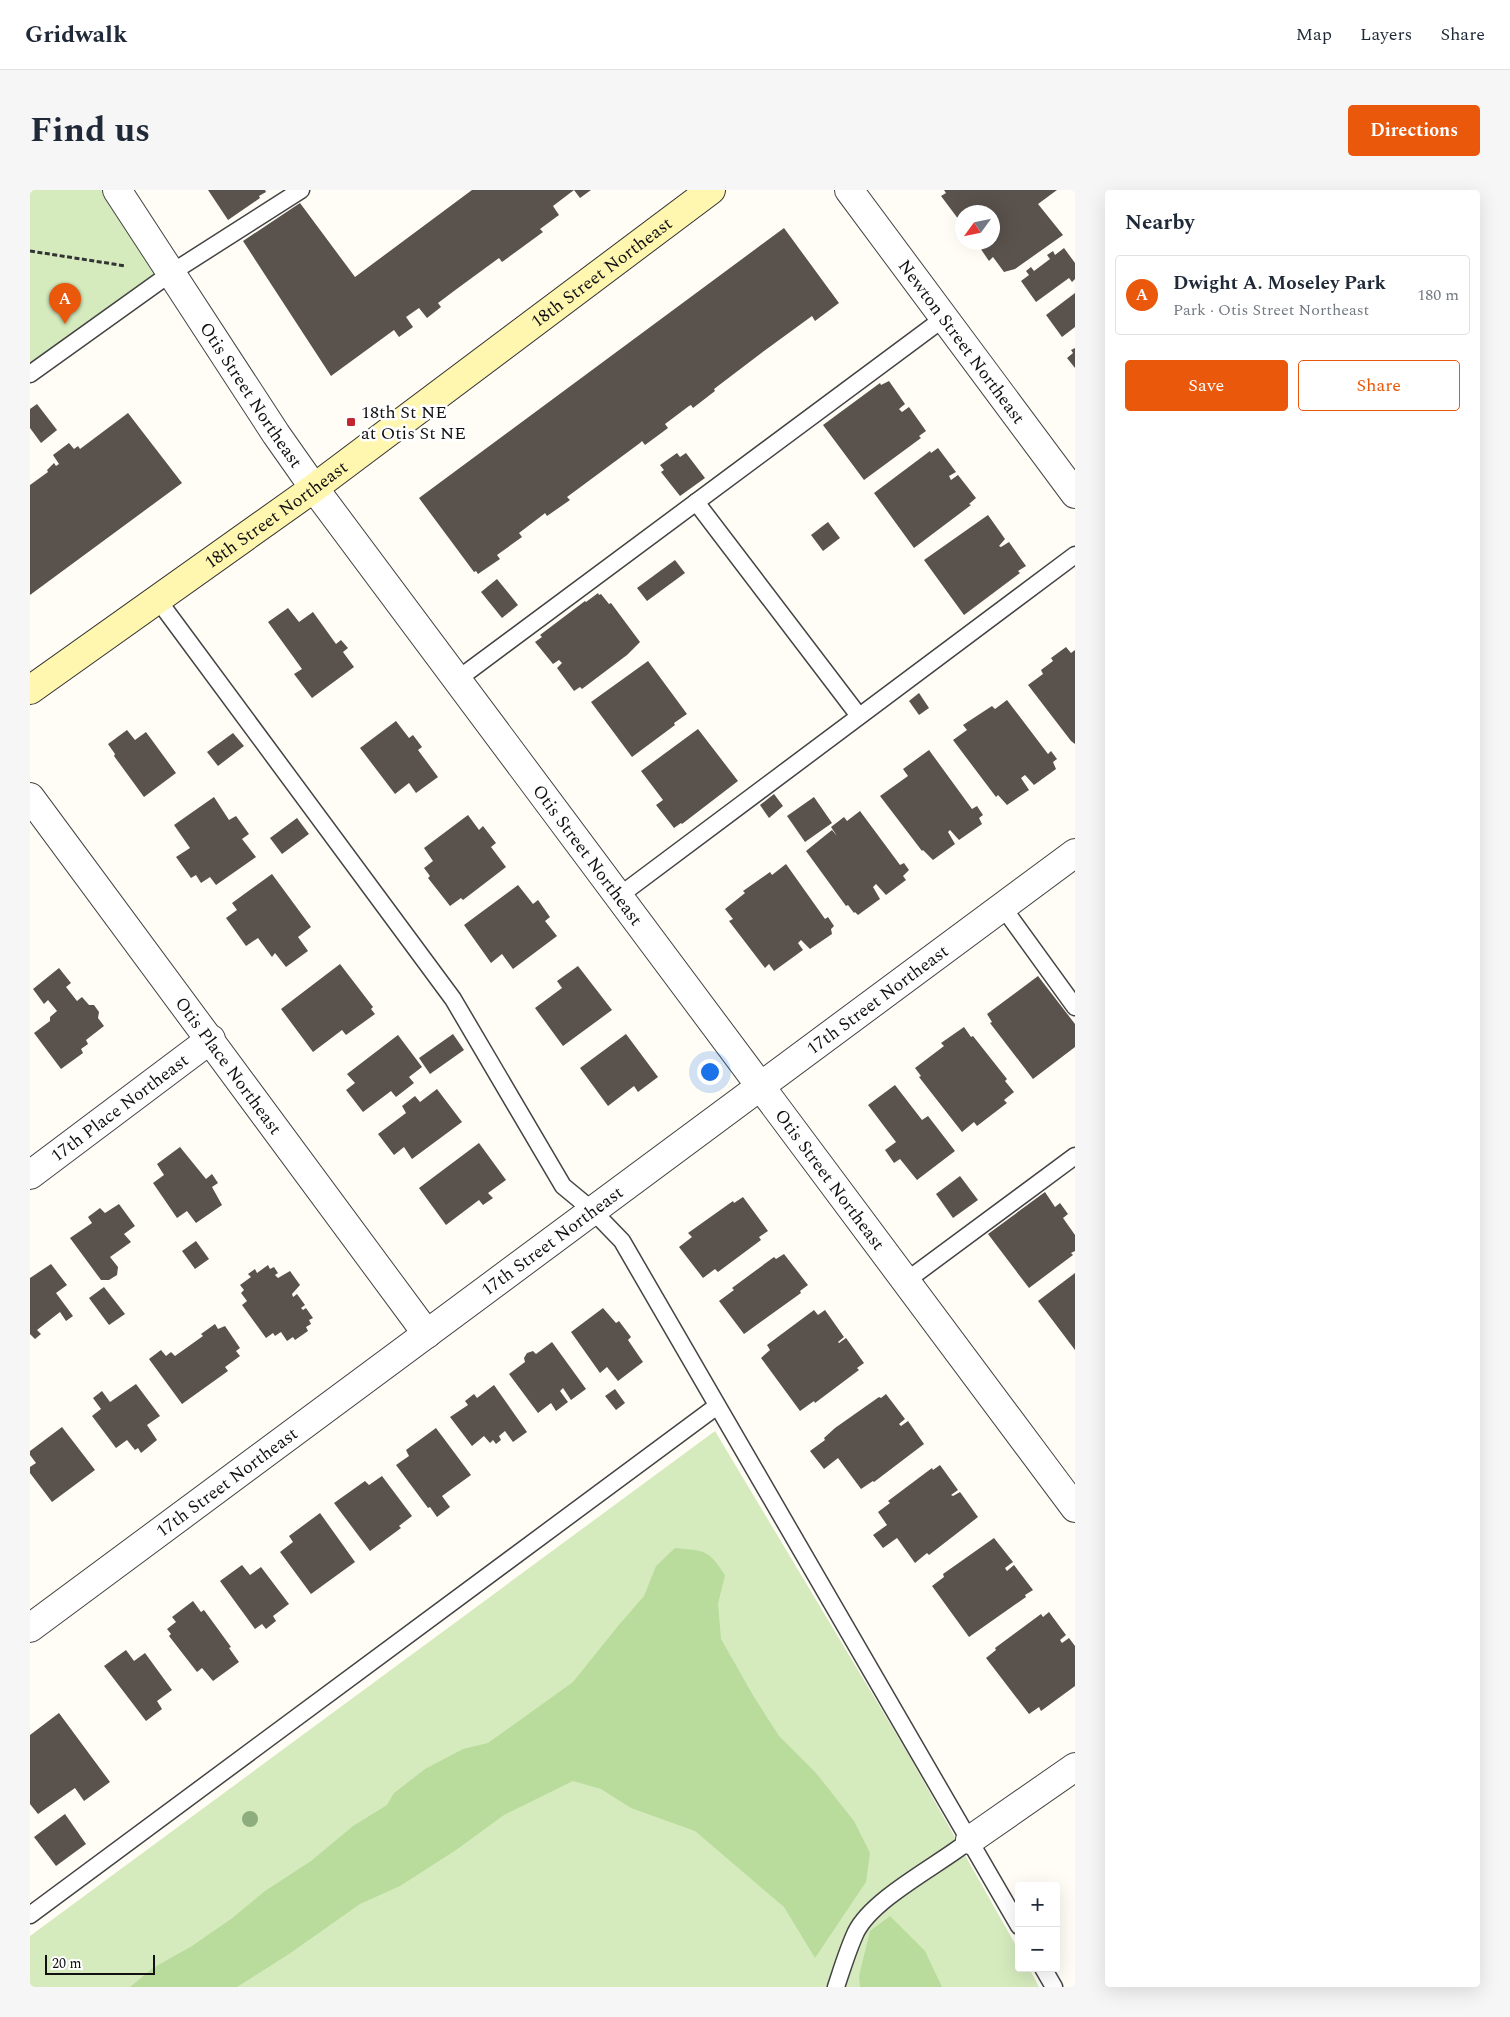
<!DOCTYPE html>
<meta charset="utf-8">
<style>
:root{--surface:#fff;--page:#f6f6f7;--text:#1f2937;--muted:#747a83;--line:#e0e1e3;--accent:#ea580c}
body{margin:0;font-family:Spectral,serif;background:var(--page);color:var(--text)}
.controls{position:absolute;right:15px;bottom:15px;display:grid;overflow:hidden;border-radius:5px;box-shadow:0 5px 20px #0002}
.controls button{width:45px;height:45px;display:grid;place-items:center;padding:0;border:0;border-bottom:1px solid var(--line);background:var(--surface);color:var(--text);font:25px sans-serif}
.compass{position:absolute;left:925px;top:15px;width:45px;height:45px;border-radius:50%;background:var(--surface);box-shadow:0 5px 20px #0002;rotate:237deg}
.scale{position:absolute;left:15px;bottom:12px;width:110px;box-sizing:border-box;padding-left:5px;border:2px solid #111;border-top:0;font-size:14px;line-height:18px;white-space:nowrap;color:#111;-webkit-text-stroke:4px #fff;paint-order:stroke}
.you{position:absolute;left:679px;top:881px;width:18px;height:18px;margin:-12px;border:4px solid #fff;border-radius:50%;background:#1a73e8;box-shadow:0 0 0 8px #1a73e833}
.badge{display:grid;place-items:center;width:32px;height:32px;border-radius:50%;background:var(--accent);color:#fff;font-size:16px;font-weight:700}
.pin{position:absolute;translate:-50% -41px;filter:drop-shadow(0 1px 2px #0008)}
.pin::after{content:'';position:absolute;top:26px;width:18px;height:15px;background:inherit;clip-path:polygon(0 0,100% 0,50% 100%)}
.list{margin:0;padding:0;list-style:none}
h2{display:flex;justify-content:space-between;align-items:center;height:65px;margin:0;padding:0 20px;font-size:21px}
h2 small{font-size:16px;font-weight:400;color:var(--muted)}
.list li{display:grid;grid-template-columns:32px 1fr auto;gap:15px;align-items:center;box-sizing:border-box;height:80px;margin:0 10px 10px;padding:0 10px;border:1px solid var(--line);border-radius:5px}
.list b{display:block;font-size:19px;white-space:nowrap}
.list p{margin:0;font-size:16px;white-space:nowrap;color:var(--muted)}
.list em{font-size:16px;font-style:normal;color:var(--muted)}
.actions{display:flex;gap:10px;padding:15px 20px}
.actions a{flex:1;padding:11px 0;border:1px solid var(--accent);border-radius:5px;text-align:center;font-size:18px;color:var(--accent)}
.actions .main{background:var(--accent);color:#fff}
.map{position:relative;flex:none;width:1045px;height:1797px;overflow:hidden;border-radius:5px}
header{display:flex;align-items:center;gap:30px;box-sizing:border-box;height:70px;padding:0 25px;background:var(--surface);border-bottom:1px solid var(--line)}
header strong{font-size:24px}
nav{display:flex;gap:28px;margin-inline-start:auto;font-size:18px}
.intro{display:flex;align-items:center;justify-content:space-between;box-sizing:border-box;height:120px;padding:0 30px}
h1{margin:0;font-size:35px}
.button{padding:12px 22px;border-radius:5px;background:var(--accent);color:#fff;font-size:18px;font-weight:700}
main{display:flex;gap:30px;padding:0 30px}
aside{flex:1;background:var(--surface);border-radius:5px;box-shadow:0 5px 20px #0002}
.map>svg:first-child{display:block}
.green{fill:#d5ebbd}
.forest{fill:#b9dc9c}
.building{fill:#5a524d}
.lines{fill:none;stroke-linecap:round;stroke-linejoin:round}
.lane-casing{stroke:#444;stroke-width:19}
.street-casing{stroke:#444;stroke-width:30}
.secondary-casing{stroke:#333;stroke-width:30}
.path{stroke:#333;stroke-width:3;stroke-dasharray:5 2.5;stroke-linecap:butt}
.lane{stroke:#fff;stroke-width:16}
.street{stroke:#fff;stroke-width:28}
.secondary{stroke:#fff6b0;stroke-width:28}
.tree{fill:#8dad7f}
.poi-dot{fill:#c4262e;stroke:#fff;stroke-width:2}
.labels{text-anchor:middle;dominant-baseline:central;stroke-width:5;stroke-linejoin:round;paint-order:stroke}
.street-label{font-size:18px;fill:#111;stroke:#fff}
.poi-label{font-size:18px;fill:#111;stroke:#fff;text-anchor:start}
</style>
<header>
<strong>Gridwalk</strong>
<nav><a>Map</a><a>Layers</a><a>Share</a></nav>
</header>
<div class="intro"><h1>Find us</h1><a class="button">Directions</a></div>
<main>
<div class="map">
<svg width="1045" height="1797" viewBox="0 0 1045 1797">
<rect width="100%" height="100%" fill="#fffdf5"/>
<g class="green">
<path d="M 0,0 L 87,0 L 141,83 L 0,185 Z"/>
<path d="M 685,1241 L 877,1562 L 989,1761 L 989,1778 L 999,1778 L 1009,1797 L 0,1797 L 0,1746 Z"/>
</g>
<g class="forest">
<path d="M 645,1358 C 675,1361 678,1359 695,1385 L 688,1414 L 691,1449 L 724,1507 L 749,1546 L 786,1583 L 824,1631 L 840,1663 L 836,1692 L 785,1768 L 754,1717 L 665,1641 L 601,1618 L 571,1599 L 543,1591 L 474,1625 L 426,1660 L 370,1696 L 330,1714 L 259,1764 L 207,1797 L 100,1797 L 123,1778 L 162,1756 L 201,1729 L 235,1701 L 281,1671 L 323,1636 L 357,1615 L 364,1603 L 395,1579 L 433,1559 L 458,1553 L 543,1492 L 588,1436 L 614,1406 L 626,1376 Z"/>
<path d="M 860,1726 L 895,1761 L 912,1797 L 830,1797 L 829,1786 L 840,1741 Z"/>
</g>
<g class="building">
<path d="M 178,0 L 235,0 L 236,2 L 229,6 L 230,8 L 198,30 Z"/>
<path d="M 442,0 L 561,0 L 550,8 L 544,0 L 523,16 L 529,25 L 510,39 L 513,42 L 472,72 L 469,68 L 428,98 L 408,113 L 411,117 L 397,128 L 389,118 L 376,127 L 383,137 L 369,147 L 364,140 L 301,186 L 213,51 L 270,13 L 325,87 Z"/>
<path d="M 914,0 L 1027,0 L 1008,14 L 1033,45 L 985,79 L 974,82 L 963,67 L 959,71 L 946,52 L 962,52 L 962,22 L 932,22 L 932,34 L 911,6 L 916,3 Z"/>
<path d="M 754,38 L 809,113 L 785,131 L 782,126 L 734,161 L 684,199 L 685,201 L 663,218 L 661,215 L 659,216 L 635,234 L 638,238 L 615,255 L 612,251 L 610,253 L 537,307 L 540,310 L 517,326 L 515,323 L 514,324 L 489,343 L 492,347 L 467,365 L 470,369 L 448,384 L 446,381 L 444,382 L 389,308 Z"/>
<path d="M 1034,58 L 1045,73 L 1045,89 L 1042,92 L 1039,88 L 1006,112 L 991,91 L 999,85 L 996,81 L 1001,77 L 1004,81 L 1020,69 L 1017,65 L 1023,61 L 1025,65 Z"/>
<path d="M 1045,103 L 1045,137 L 1032,147 L 1016,125 Z"/>
<path d="M 1045,158 L 1045,178 L 1037,168 L 1043,163 L 1041,160 Z"/>
<path d="M 859,191 L 875,214 L 869,219 L 872,222 L 879,217 L 896,241 L 889,246 L 891,248 L 834,290 L 793,235 L 850,193 L 851,195 Z"/>
<path d="M 7,214 L 27,240 L 11,253 L 0,238 L 0,219 Z"/>
<path d="M 98,223 L 152,293 L 0,405 L 0,295 L 18,282 L 17,280 L 24,273 L 26,276 L 29,274 L 23,265 L 39,253 L 44,259 L 48,256 L 50,259 Z"/>
<path d="M 908,258 L 926,282 L 919,286 L 921,290 L 928,285 L 946,308 L 939,314 L 941,315 L 884,358 L 844,303 L 900,261 L 901,263 Z"/>
<path d="M 647,263 L 650,267 L 656,263 L 675,288 L 650,306 L 631,282 L 634,280 L 630,275 Z"/>
<path d="M 958,325 L 975,349 L 969,356 L 971,357 L 979,352 L 996,376 L 988,381 L 990,383 L 934,425 L 894,370 Z"/>
<path d="M 798,332 L 810,348 L 793,361 L 781,345 Z"/>
<path d="M 645,370 L 655,383 L 617,411 L 607,398 Z"/>
<path d="M 467,389 L 488,415 L 472,428 L 451,402 Z"/>
<path d="M 568,403 L 569,405 L 571,404 L 579,414 L 581,413 L 610,452 L 597,465 L 552,499 L 550,497 L 544,501 L 527,478 L 532,473 L 529,470 L 523,474 L 505,452 L 512,447 L 510,445 L 555,411 L 556,412 Z"/>
<path d="M 258,418 L 269,432 L 283,422 L 306,454 L 311,450 L 318,458 L 313,462 L 324,477 L 282,508 L 264,484 L 272,479 L 238,432 Z"/>
<path d="M 1036,457 L 1041,463 L 1045,460 L 1045,554 L 1041,551 L 998,495 L 1013,484 L 1011,480 L 1023,471 L 1021,468 Z"/>
<path d="M 618,471 L 657,524 L 644,533 L 645,535 L 602,567 L 561,512 Z"/>
<path d="M 889,503 L 899,518 L 889,525 L 879,511 Z"/>
<path d="M 977,510 L 1018,564 L 1021,561 L 1027,569 L 1023,572 L 1026,579 L 1004,595 L 995,585 L 991,588 L 999,600 L 977,615 L 968,605 L 966,607 L 923,550 L 937,540 L 933,535 L 962,516 L 965,519 Z"/>
<path d="M 366,531 L 379,548 L 383,545 L 392,557 L 388,560 L 408,587 L 386,603 L 379,593 L 365,604 L 330,558 Z"/>
<path d="M 668,539 L 708,591 L 652,634 L 651,633 L 644,638 L 626,615 L 633,610 L 611,581 Z"/>
<path d="M 97,540 L 105,550 L 116,542 L 146,583 L 114,607 L 84,566 L 85,564 L 78,554 Z"/>
<path d="M 203,543 L 214,556 L 188,576 L 177,562 Z"/>
<path d="M 899,560 L 942,619 L 947,616 L 953,625 L 949,628 L 952,634 L 929,650 L 920,640 L 918,642 L 925,654 L 903,670 L 893,660 L 892,661 L 850,606 L 878,586 L 873,579 Z"/>
<path d="M 744,604 L 753,616 L 739,628 L 730,615 Z"/>
<path d="M 184,607 L 199,630 L 206,626 L 219,644 L 212,649 L 226,667 L 186,695 L 180,687 L 171,693 L 166,685 L 161,688 L 146,667 L 160,658 L 144,635 Z"/>
<path d="M 784,607 L 802,633 L 775,652 L 757,626 Z"/>
<path d="M 830,621 L 870,675 L 874,673 L 879,680 L 873,686 L 876,690 L 856,705 L 846,694 L 843,697 L 850,709 L 828,725 L 825,722 L 824,723 L 818,715 L 816,716 L 776,661 L 802,640 L 807,646 L 801,637 L 814,627 L 817,631 Z"/>
<path d="M 438,625 L 449,640 L 453,636 L 466,653 L 461,657 L 476,677 L 433,710 L 431,708 L 420,716 L 398,688 L 400,686 L 394,678 L 403,671 L 394,658 Z"/>
<path d="M 267,628 L 279,644 L 252,664 L 240,648 Z"/>
<path d="M 756,674 L 795,729 L 798,727 L 804,736 L 801,739 L 802,744 L 780,759 L 771,750 L 768,753 L 773,760 L 744,781 L 739,774 L 735,778 L 699,731 L 703,729 L 695,719 L 715,703 L 713,701 L 740,682 L 742,685 Z"/>
<path d="M 242,684 L 281,737 L 268,747 L 278,761 L 256,777 L 245,763 L 242,767 L 228,748 L 216,756 L 196,728 L 207,720 L 202,713 Z"/>
<path d="M 488,695 L 503,714 L 508,710 L 520,727 L 515,731 L 527,746 L 483,779 L 472,764 L 461,773 L 434,735 Z"/>
<path d="M 310,774 L 343,817 L 341,819 L 345,824 L 316,845 L 312,840 L 283,862 L 251,819 Z"/>
<path d="M 548,776 L 582,820 L 533,856 L 505,818 L 532,798 L 527,791 Z"/>
<path d="M 29,778 L 41,793 L 36,797 L 47,811 L 52,807 L 59,815 L 64,815 L 69,822 L 68,828 L 74,836 L 56,850 L 58,854 L 51,859 L 53,863 L 31,879 L 4,843 L 20,831 L 20,827 L 27,821 L 18,810 L 14,814 L 3,799 Z"/>
<path d="M 1008,786 L 1045,834 L 1045,857 L 1003,889 L 960,833 L 962,832 L 957,824 Z"/>
<path d="M 934,837 L 941,847 L 943,846 L 977,889 L 975,891 L 984,902 L 974,910 L 977,913 L 947,936 L 944,932 L 932,942 L 889,887 L 891,886 L 885,878 L 914,856 L 911,853 Z"/>
<path d="M 423,844 L 434,860 L 400,884 L 389,868 Z"/>
<path d="M 596,844 L 628,887 L 608,902 L 604,896 L 578,916 L 550,878 Z"/>
<path d="M 368,845 L 392,877 L 379,887 L 384,893 L 366,907 L 361,901 L 333,922 L 316,900 L 325,893 L 317,884 Z"/>
<path d="M 865,895 L 892,930 L 898,926 L 925,961 L 887,990 L 870,969 L 864,973 L 855,960 L 866,952 L 838,915 Z"/>
<path d="M 407,899 L 432,932 L 382,969 L 374,957 L 364,965 L 348,944 L 376,923 L 372,916 L 385,906 L 390,912 Z"/>
<path d="M 449,953 L 476,990 L 458,1003 L 463,1008 L 453,1015 L 449,1010 L 416,1035 L 389,998 Z"/>
<path d="M 150,957 L 176,989 L 182,984 L 188,993 L 182,997 L 192,1015 L 166,1033 L 157,1021 L 147,1028 L 123,993 L 134,985 L 127,974 Z"/>
<path d="M 930,986 L 948,1010 L 923,1028 L 906,1004 Z"/>
<path d="M 1015,1002 L 1025,1017 L 1030,1013 L 1038,1024 L 1033,1028 L 1045,1045 L 1045,1061 L 1041,1063 L 1043,1065 L 999,1098 L 958,1044 Z"/>
<path d="M 713,1007 L 738,1041 L 729,1047 L 731,1050 L 688,1082 L 685,1079 L 673,1088 L 649,1057 L 662,1047 L 658,1043 L 703,1011 L 704,1013 Z"/>
<path d="M 89,1014 L 105,1036 L 94,1044 L 101,1052 L 80,1067 L 88,1077 L 87,1085 L 79,1090 L 71,1090 L 40,1048 L 62,1033 L 58,1027 L 70,1018 L 75,1023 Z"/>
<path d="M 166,1051 L 179,1069 L 165,1079 L 152,1061 Z"/>
<path d="M 754,1064 L 778,1095 L 770,1101 L 771,1103 L 714,1144 L 689,1111 L 704,1100 L 702,1098 L 744,1067 L 746,1069 Z"/>
<path d="M 21,1074 L 37,1095 L 26,1103 L 43,1126 L 36,1131 L 30,1122 L 7,1140 L 11,1144 L 5,1149 L 0,1144 L 0,1088 Z"/>
<path d="M 238,1075 L 240,1079 L 244,1077 L 248,1083 L 245,1085 L 248,1088 L 260,1081 L 270,1095 L 262,1104 L 263,1107 L 267,1104 L 275,1115 L 271,1118 L 273,1120 L 276,1118 L 283,1128 L 279,1130 L 281,1134 L 276,1137 L 278,1141 L 265,1150 L 263,1147 L 257,1151 L 251,1142 L 245,1146 L 243,1143 L 236,1148 L 212,1115 L 217,1111 L 211,1103 L 214,1100 L 210,1095 L 221,1087 L 218,1084 L 225,1079 L 227,1083 Z"/>
<path d="M 1045,1083 L 1045,1160 L 1008,1111 Z"/>
<path d="M 74,1097 L 95,1124 L 79,1135 L 59,1108 Z"/>
<path d="M 573,1118 L 586,1133 L 589,1131 L 601,1147 L 598,1150 L 613,1172 L 588,1191 L 577,1177 L 570,1183 L 541,1142 Z"/>
<path d="M 784,1120 L 788,1125 L 795,1120 L 814,1147 L 808,1152 L 809,1153 L 816,1148 L 834,1173 L 827,1178 L 829,1180 L 785,1213 L 784,1211 L 770,1221 L 731,1168 L 740,1160 L 737,1155 Z"/>
<path d="M 185,1134 L 188,1139 L 195,1136 L 210,1158 L 206,1161 L 210,1166 L 195,1177 L 198,1181 L 152,1214 L 119,1169 L 131,1160 L 136,1166 L 141,1162 L 145,1166 L 173,1146 L 171,1144 Z"/>
<path d="M 522,1152 L 556,1199 L 541,1210 L 533,1198 L 530,1201 L 538,1212 L 526,1221 L 521,1213 L 508,1223 L 479,1184 L 495,1172 L 494,1168 L 497,1163 L 503,1161 L 506,1164 Z"/>
<path d="M 106,1194 L 130,1226 L 117,1235 L 127,1250 L 111,1263 L 108,1258 L 105,1260 L 97,1250 L 86,1258 L 62,1226 L 71,1219 L 63,1208 L 72,1201 L 80,1212 Z"/>
<path d="M 464,1195 L 497,1242 L 483,1252 L 475,1241 L 469,1246 L 471,1250 L 466,1254 L 463,1250 L 460,1253 L 454,1246 L 442,1256 L 420,1227 L 438,1215 L 435,1211 L 444,1204 L 447,1208 Z"/>
<path d="M 585,1199 L 595,1213 L 586,1220 L 575,1206 Z"/>
<path d="M 856,1204 L 875,1229 L 869,1234 L 871,1236 L 878,1231 L 894,1254 L 844,1292 L 843,1291 L 831,1299 L 808,1268 L 794,1279 L 780,1261 L 795,1250 L 794,1248 L 805,1238 L 849,1207 L 851,1208 Z"/>
<path d="M 32,1237 L 65,1280 L 22,1312 L 0,1283 L 0,1277 L 6,1273 L 0,1265 L 0,1261 Z"/>
<path d="M 406,1238 L 441,1285 L 412,1306 L 420,1317 L 407,1327 L 400,1317 L 398,1318 L 366,1275 L 379,1266 L 376,1260 Z"/>
<path d="M 910,1275 L 928,1300 L 921,1305 L 923,1306 L 930,1302 L 948,1327 L 899,1365 L 897,1363 L 885,1373 L 867,1348 L 853,1358 L 843,1345 L 857,1335 L 848,1322 L 860,1313 L 858,1311 L 902,1278 L 903,1280 Z"/>
<path d="M 352,1286 L 382,1326 L 369,1336 L 371,1338 L 340,1361 L 304,1313 L 335,1291 L 339,1295 Z"/>
<path d="M 290,1323 L 325,1372 L 281,1404 L 250,1362 L 263,1352 L 259,1346 Z"/>
<path d="M 964,1348 L 983,1372 L 975,1378 L 977,1381 L 984,1375 L 1003,1400 L 995,1405 L 996,1407 L 939,1447 L 902,1396 L 914,1387 L 913,1384 Z"/>
<path d="M 212,1375 L 220,1385 L 231,1377 L 259,1414 L 243,1426 L 246,1431 L 236,1439 L 232,1434 L 225,1439 L 190,1391 Z"/>
<path d="M 163,1411 L 171,1422 L 174,1420 L 201,1457 L 199,1458 L 209,1472 L 183,1491 L 172,1478 L 167,1482 L 139,1446 L 141,1444 L 137,1439 L 146,1432 L 142,1427 Z"/>
<path d="M 1019,1422 L 1036,1445 L 1030,1450 L 1032,1453 L 1039,1448 L 1045,1456 L 1045,1496 L 1011,1521 L 1009,1517 L 999,1524 L 956,1468 L 966,1460 L 965,1458 L 1011,1424 L 1013,1427 Z"/>
<path d="M 96,1460 L 104,1471 L 115,1463 L 142,1500 L 127,1511 L 132,1519 L 116,1531 L 74,1476 Z"/>
<path d="M 29,1523 L 80,1592 L 54,1611 L 45,1598 L 8,1624 L 0,1614 L 0,1545 Z"/>
<path d="M 35,1624 L 56,1654 L 26,1676 L 4,1647 Z"/>
</g>
<g class="lines">
<defs>
<g id="lane">
<path d="M 0,184 L 141,83 L 271,0"/>
<path d="M 666,312 L 829,526"/>
<path d="M 128,410 L 423,809 L 533,996 L 562,1020 L 592,1051 L 989,1736"/>
<path d="M 428,489 L 914,128"/>
<path d="M 589,706 L 1045,365"/>
<path d="M 972,716 L 1045,817"/>
<path d="M 876,1091 L 1045,966"/>
<path d="M 0,1725 L 687,1216"/>
<path d="M 1013,1778 L 1024,1797"/>
<path d="M 806,1797 C 812,1779 818,1759 826,1742 C 843,1708 909,1675 940,1650"/>
</g>
<g id="street">
<path id="s1" d="M 87,0 L 246,244 L 284,298 L 1045,1318"/>
<path id="s2" d="M 819,0 L 1045,304"/>
<path id="s3" d="M 0,607 L 397,1144"/>
<path id="s4" d="M 0,985 L 181,849"/>
<path id="s5" d="M 0,1438 L 1045,663"/>
<path d="M 940,1650 L 1045,1577"/>
</g>
<g id="secondary">
<path id="s6" d="M 0,500 L 284,298 L 681,0"/>
</g>
</defs>
<use href="#lane" class="lane-casing"/>
<use href="#street" class="street-casing"/>
<use href="#secondary" class="secondary-casing"/>
<path class="path" d="M 0,61 L 96,76"/>
<use href="#lane" class="lane"/>
<use href="#street" class="street"/>
<use href="#secondary" class="secondary"/>
</g>
<circle class="tree" cx="220" cy="1629" r="8"/>
<rect class="poi-dot" x="316" y="227" width="10" height="10" rx="2.5"/>
<g class="labels">
<g class="street-label">
<text stroke="none"><textPath href="#s6" startOffset="708">18th Street Northeast</textPath></text>
<text stroke="none"><textPath href="#s2" startOffset="189">Newton Street Northeast</textPath></text>
<text stroke="none"><textPath href="#s1" startOffset="245">Otis Street Northeast</textPath></text>
<text stroke="none"><textPath href="#s6" startOffset="302">18th Street Northeast</textPath></text>
<text stroke="none"><textPath href="#s1" startOffset="815">Otis Street Northeast</textPath></text>
<text stroke="none"><textPath href="#s5" startOffset="1055">17th Street Northeast</textPath></text>
<text stroke="none"><textPath href="#s3" startOffset="334">Otis Place Northeast</textPath></text>
<text stroke="none"><textPath href="#s4" startOffset="112">17th Place Northeast</textPath></text>
<text stroke="none"><textPath href="#s1" startOffset="1220">Otis Street Northeast</textPath></text>
<text stroke="none"><textPath href="#s5" startOffset="650">17th Street Northeast</textPath></text>
<text stroke="none"><textPath href="#s5" startOffset="245">17th Street Northeast</textPath></text>
</g>
<g class="poi-label">
<text x="331" y="222">18th St NE<tspan x="331" dy="21">at Otis St NE</tspan></text>
</g>
</g>
</svg>
<div class="controls">
<button>+</button>
<button>−</button>
</div>
<svg class="compass" viewBox="-18 -18 36 36"><path d="M0-13l5 13h-10z" fill="#e53935"/><path d="M0 13l5-13h-10z" fill="#747a83"/></svg>
<div class="scale">20 m</div>
<div class="you"></div>
<div class="pin badge" style="left:35px;top:134px">A</div>
</div>
<aside>
<h2>Nearby<small></small></h2>
<ul class="list">
<li><span class="badge">A</span><div><b>Dwight A. Moseley Park</b><p>Park · Otis Street Northeast</p></div><em>180 m</em></li>
</ul>
<div class="actions"><a class="main">Save</a><a>Share</a></div>
</aside>
</main>
